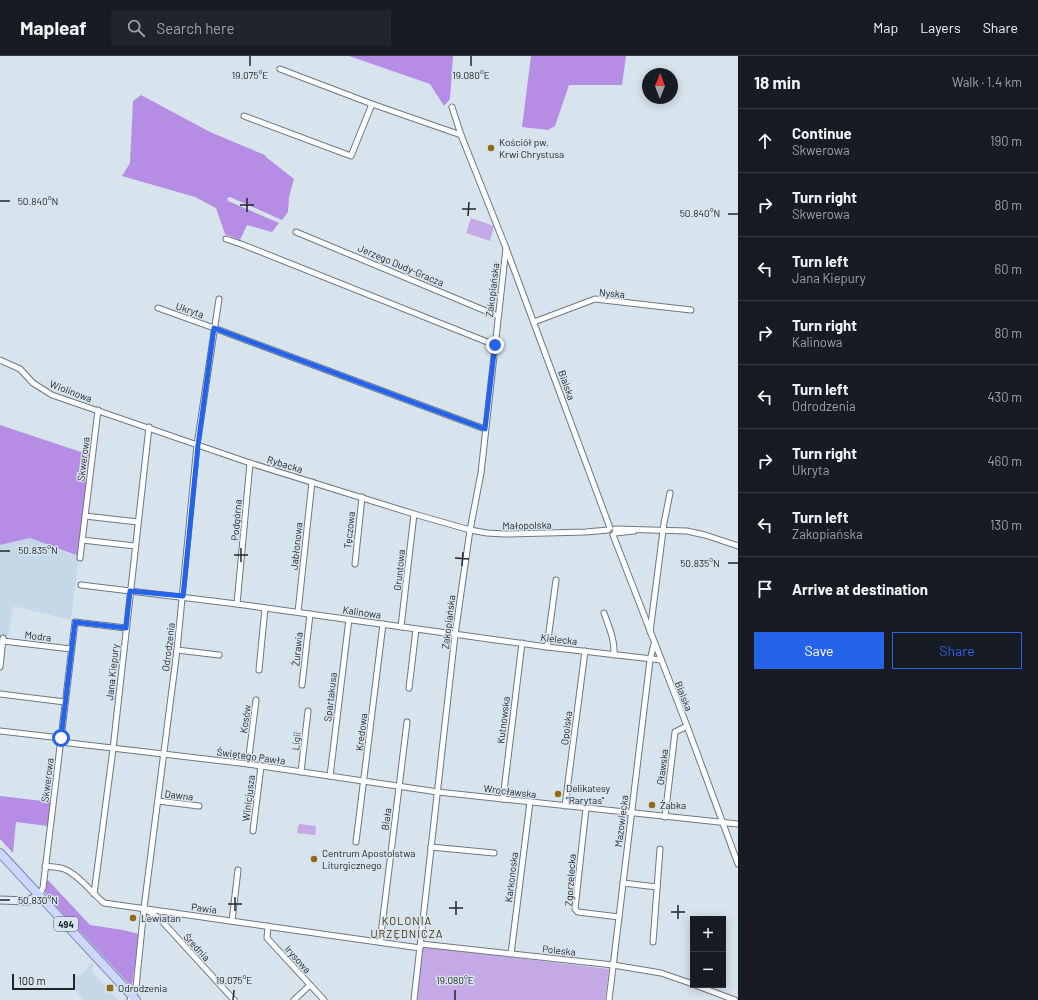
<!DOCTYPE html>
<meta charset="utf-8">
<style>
:root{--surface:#171b24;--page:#20242c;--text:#f1f3f6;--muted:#9ea1a6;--line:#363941;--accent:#2563eb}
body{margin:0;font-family:Barlow,sans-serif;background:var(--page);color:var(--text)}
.controls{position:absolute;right:12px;bottom:12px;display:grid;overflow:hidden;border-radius:0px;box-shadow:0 2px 10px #0003}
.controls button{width:36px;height:36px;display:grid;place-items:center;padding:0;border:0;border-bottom:1px solid var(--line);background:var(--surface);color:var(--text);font:20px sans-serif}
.compass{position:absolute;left:642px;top:12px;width:36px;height:36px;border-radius:50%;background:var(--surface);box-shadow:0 2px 10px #0003;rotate:1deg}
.scale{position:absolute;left:12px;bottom:10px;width:63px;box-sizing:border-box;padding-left:4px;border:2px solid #21262a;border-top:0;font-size:11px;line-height:14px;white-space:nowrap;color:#21262a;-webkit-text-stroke:3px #d7e3ed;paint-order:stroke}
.stop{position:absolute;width:12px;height:12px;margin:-9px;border:3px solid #2563eb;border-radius:50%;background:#fff}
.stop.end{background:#2563eb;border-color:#fff;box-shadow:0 1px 4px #0008}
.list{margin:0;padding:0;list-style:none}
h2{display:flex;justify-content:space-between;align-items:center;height:52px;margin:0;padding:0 16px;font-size:17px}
h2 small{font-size:13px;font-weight:400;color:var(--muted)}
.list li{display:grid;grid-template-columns:26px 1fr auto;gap:12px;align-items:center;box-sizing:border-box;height:64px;padding:0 16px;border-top:1px solid var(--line)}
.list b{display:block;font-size:15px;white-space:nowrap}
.list p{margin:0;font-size:13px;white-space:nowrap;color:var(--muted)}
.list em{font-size:13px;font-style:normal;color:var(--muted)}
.actions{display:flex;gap:8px;padding:12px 16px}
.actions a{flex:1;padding:9px 0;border:1px solid var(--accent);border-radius:0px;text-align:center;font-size:14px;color:var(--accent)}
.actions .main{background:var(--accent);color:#fff}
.icon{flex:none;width:22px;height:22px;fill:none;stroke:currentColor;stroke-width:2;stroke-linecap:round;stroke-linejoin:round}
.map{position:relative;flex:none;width:738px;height:944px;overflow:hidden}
header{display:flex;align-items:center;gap:24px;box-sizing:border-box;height:56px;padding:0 20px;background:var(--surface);border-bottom:1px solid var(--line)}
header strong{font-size:19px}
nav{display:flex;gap:22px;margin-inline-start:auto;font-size:14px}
.search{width:280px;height:36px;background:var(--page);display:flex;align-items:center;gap:10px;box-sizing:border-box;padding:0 14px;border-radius:0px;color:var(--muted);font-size:15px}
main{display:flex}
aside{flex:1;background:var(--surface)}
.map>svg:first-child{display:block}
.built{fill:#c6d8e7}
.green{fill:#c4a9e6}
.forest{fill:#b58de4}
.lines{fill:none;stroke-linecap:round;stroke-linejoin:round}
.street-casing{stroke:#6d7880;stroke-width:7}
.secondary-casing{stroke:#6d7880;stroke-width:9}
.primary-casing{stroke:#7b87b0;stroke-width:10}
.street{stroke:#fff;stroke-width:5}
.secondary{stroke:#e6ebfd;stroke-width:7}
.primary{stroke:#cdd6fb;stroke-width:8}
.route{stroke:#2563eb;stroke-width:5}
.ticks{fill:none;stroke:#21262a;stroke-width:1.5}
.poi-dot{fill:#916c12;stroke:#d7e3ed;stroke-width:1.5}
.labels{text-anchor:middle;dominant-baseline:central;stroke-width:3;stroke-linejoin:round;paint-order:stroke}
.shield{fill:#d7e3ed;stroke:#585f64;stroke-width:1}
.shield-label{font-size:9px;font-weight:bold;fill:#21262a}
.poi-label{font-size:10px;fill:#21262a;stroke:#d7e3ed;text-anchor:start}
.street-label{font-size:10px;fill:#21262a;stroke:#d7e3ed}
.neighbourhood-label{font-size:11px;letter-spacing:1px;fill:#46340c;stroke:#d7e3ed}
.ticks-label{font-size:10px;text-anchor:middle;fill:#21262a;stroke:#d7e3ed;stroke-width:3;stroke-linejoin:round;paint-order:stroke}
</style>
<header>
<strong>Mapleaf</strong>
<div class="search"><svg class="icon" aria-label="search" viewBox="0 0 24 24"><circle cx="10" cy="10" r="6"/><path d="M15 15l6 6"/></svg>Search here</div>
<nav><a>Map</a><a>Layers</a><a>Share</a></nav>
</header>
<main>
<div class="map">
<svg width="738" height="944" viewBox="0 0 738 944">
<rect width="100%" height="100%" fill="#d7e3ed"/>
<g class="built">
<path d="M 30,482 L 79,500 L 71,564 L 13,550 L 8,582 L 0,581 L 0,489 Z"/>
<path d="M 91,906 L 94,909 L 92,913 L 93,917 L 118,944 L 84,944 L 73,932 L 77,928 L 71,922 L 75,919 L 78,921 L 88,912 Z"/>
</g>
<g class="green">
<path d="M 471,162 L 494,170 L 490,185 L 466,177 Z"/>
<path d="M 299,768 L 316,770 L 315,779 L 297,777 Z"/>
<path d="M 423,891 L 609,913 L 605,944 L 417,944 Z"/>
</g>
<g class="forest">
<path d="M 349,0 L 453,0 L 450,43 L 444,50 L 430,28 Z"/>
<path d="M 531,0 L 626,0 L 622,29 L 569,29 L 555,70 L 548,74 L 522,71 Z"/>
<path d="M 141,39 L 210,76 L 265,99 L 266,101 L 294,123 L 289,141 L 288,156 L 282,164 L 230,141 L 227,142 L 228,145 L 279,167 L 272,176 L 247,169 L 240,184 L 225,178 L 216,152 L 195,141 L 122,120 L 130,107 L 133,45 Z"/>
<path d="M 0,369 L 90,399 L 79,500 L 30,482 L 0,489 Z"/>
<path d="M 0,740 L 51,746 L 48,770 L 16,766 L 13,797 L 0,783 Z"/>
<path d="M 46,822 L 90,869 L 123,874 L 139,878 L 132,929 L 129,928 L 46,839 L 45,835 Z"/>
</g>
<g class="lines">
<defs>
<g id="street">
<path d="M 280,13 L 372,48 L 461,79"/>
<path d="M 452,51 L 461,79 L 506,192 L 610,472"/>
<path d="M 244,60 L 351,100 L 372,48"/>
<path d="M 296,176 L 498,260"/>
<path d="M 226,183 L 241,188 L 495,289"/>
<path d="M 158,252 L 214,272 L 485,373"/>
<path d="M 534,266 L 595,243 L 691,254"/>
<path d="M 0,304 L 20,313 L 33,327 L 52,339 L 250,407 L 414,458 L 470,474 L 487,477 L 505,478 L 586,476 L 608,474"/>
<path d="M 85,460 L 138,466"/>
<path d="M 615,473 L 687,475 L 705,479 L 738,490"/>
<path d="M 615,477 L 634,475"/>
<path d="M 613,479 L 687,670 L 738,808"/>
<path d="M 82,484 L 135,490"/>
<path d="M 80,502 L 98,354"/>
<path d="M 355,508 L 362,441"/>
<path d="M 81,529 L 237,548 L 547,591 L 661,604"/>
<path d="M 237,548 L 250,407"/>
<path d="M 298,556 L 312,426"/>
<path d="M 604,557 C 609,571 615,584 614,599"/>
<path d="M 401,571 L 414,458"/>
<path d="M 650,576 L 664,467 L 670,437"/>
<path d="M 3,585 L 71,593"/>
<path d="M 547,591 L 556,524"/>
<path d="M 177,594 L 219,599"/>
<path d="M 0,611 L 3,582"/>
<path d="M 259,614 L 265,552"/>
<path d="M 302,629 L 310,558"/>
<path d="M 409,632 L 416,573"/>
<path d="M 0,638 L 65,646"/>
<path d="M 0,675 L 61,682"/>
<path d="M 61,686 L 248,708 L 438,736 L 738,768"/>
<path d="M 248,708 L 256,644"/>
<path d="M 301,716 L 308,655"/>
<path d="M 330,720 L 349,563"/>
<path d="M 503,743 L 522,587"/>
<path d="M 158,745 L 199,750"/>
<path d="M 565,750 L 585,595"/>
<path d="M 586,752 L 575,853 L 578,856 L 619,861"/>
<path d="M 665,761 L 675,676 L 687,670"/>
<path d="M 253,775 L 261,710"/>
<path d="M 356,786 L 383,568"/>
<path d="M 431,791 L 494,797"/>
<path d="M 45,810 C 51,811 59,811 64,813 C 78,818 92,837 104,847 L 420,892"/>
<path d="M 623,827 L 657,831"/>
<path d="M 94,838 L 113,693 L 149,371"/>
<path d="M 39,839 L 43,832 L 75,566 L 126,572"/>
<path d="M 145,853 L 160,863 L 234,944"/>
<path d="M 232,865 L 238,814"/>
<path d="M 268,870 L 267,882 L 324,944"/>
<path d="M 380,886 L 407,666"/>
<path d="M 653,886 L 660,793"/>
<path d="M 421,888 L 613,909 L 661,917 L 693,928"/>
<path d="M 511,898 L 530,746"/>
<path d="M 695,929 L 735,944"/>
<path d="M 130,944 L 133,941 L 136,931 L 144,852 L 177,594 L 197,389 L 219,243"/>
<path d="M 294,944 L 310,929"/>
<path d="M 414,944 L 455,579 L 470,474 L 481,417 L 506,192"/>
<path d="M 609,944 L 650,604 L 654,588"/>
</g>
<path id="secondary" d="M 0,844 L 28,845 L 39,839"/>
<path id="primary" d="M 0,797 L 136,944"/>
</defs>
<use href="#street" class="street-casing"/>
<use href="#secondary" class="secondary-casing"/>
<use href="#primary" class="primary-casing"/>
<use href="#street" class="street"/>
<use href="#secondary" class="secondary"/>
<use href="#primary" class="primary"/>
</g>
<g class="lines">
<path class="route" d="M 61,682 L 75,566 L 126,572 L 130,535 L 183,540 L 198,389 L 214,272 L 485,373 L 495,289"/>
</g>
<path class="ticks" d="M 250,10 L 250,0M 471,10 L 471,0M 0,145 L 10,145M 240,149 L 254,149M 462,153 L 476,153M 247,156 L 247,142M 728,158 L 738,158M 468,160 L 469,146M 0,495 L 10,495M 234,499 L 248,499M 455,502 L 469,503M 241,506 L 241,492M 728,507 L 738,507M 462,510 L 463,496M 0,844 L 10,844M 228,848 L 242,848M 449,852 L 463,852M 235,855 L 235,841M 671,856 L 685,856M 456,859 L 456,845M 678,863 L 678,849M 233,944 L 234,934M 455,944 L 455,934"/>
<g class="poi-dot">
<circle cx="491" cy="92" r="4"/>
<circle cx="558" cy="738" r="4"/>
<circle cx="652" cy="749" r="4"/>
<circle cx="314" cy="803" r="4"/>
<circle cx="133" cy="862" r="4"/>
<rect x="106" y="928" width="8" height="8" rx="2"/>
</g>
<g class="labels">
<rect class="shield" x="54" y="861" width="24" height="14" rx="3"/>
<g class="shield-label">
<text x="66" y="868">494</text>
</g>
<g class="poi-label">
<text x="499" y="86">Kościół pw.<tspan x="499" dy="12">Krwi Chrystusa</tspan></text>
<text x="566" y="732">Delikatesy<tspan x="566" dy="12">"Rarytas"</tspan></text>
<text x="660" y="749">Żabka</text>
<text x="322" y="797">Centrum Apostolstwa<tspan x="322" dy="12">Liturgicznego</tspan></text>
<text x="141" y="862">Lewiatan</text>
<text x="118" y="932">Odrodzenia</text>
</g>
<g class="street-label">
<text transform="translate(401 209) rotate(23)">Jerzego Dudy-Gracza</text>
<text transform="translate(492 234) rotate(-83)">Zakopiańska</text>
<text transform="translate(612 237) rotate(5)">Nyska</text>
<text transform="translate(190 254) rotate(19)">Ukryta</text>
<text transform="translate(567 329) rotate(70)">Bialska</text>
<text transform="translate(71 335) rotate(21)">Wiolinowa</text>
<text transform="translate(83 403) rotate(-83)">Skwerowa</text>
<text transform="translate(285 408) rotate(17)">Rybacka</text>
<text transform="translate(236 464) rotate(-85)">Podgórna</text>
<text transform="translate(527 469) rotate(-1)">Małopolska</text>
<text transform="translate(349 474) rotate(-84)">Tęczowa</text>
<text transform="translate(296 490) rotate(-84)">Jabłonowa</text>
<text transform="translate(399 514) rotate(-84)">Gruntowa</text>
<text transform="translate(362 556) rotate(8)">Kalinowa</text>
<text transform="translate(448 566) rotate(-83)">Zakopiańska</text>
<text transform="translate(38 580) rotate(7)">Modra</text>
<text transform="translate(559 583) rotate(7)">Kielecka</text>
<text transform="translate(168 591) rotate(-83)">Odrodzenia</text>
<text transform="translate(297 593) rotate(-84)">Żurawia</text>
<text transform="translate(112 616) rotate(-84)">Jana Kiepury</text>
<text transform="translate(684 640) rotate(68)">Bialska</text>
<text transform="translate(330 641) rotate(-83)">Spartakusa</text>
<text transform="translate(245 663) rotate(-82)">Kosów</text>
<text transform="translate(503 664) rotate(-83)">Kutnowska</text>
<text transform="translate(566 672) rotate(-83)">Opolska</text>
<text transform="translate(361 676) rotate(-83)">Kredowa</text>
<text transform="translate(296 685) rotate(-84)">Ligii</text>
<text transform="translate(251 700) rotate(8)">Świętego Pawła</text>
<text transform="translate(662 711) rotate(-83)">Oławska</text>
<text transform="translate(47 724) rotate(-83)">Skwerowa</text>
<text transform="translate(510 735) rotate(7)">Wrocławska</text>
<text transform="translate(179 739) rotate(7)">Dawna</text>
<text transform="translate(248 742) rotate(-83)">Winicjusza</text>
<text transform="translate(386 763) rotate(-83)">Biała</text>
<text transform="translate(621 765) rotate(-83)">Mazowiecka</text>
<text transform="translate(511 821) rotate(-83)">Karkonoska</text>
<text transform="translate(570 824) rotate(-86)">Zgorzelecka</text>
<text transform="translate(204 852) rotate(8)">Pawia</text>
<text transform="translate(197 891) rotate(47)">Średnia</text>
<text transform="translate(559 894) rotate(6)">Poleska</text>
<text transform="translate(298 903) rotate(48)">Irysowa</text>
</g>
<g class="neighbourhood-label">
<text x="407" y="864">KOLONIA<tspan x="407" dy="13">URZĘDNICZA</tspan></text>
</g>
</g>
<g class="ticks-label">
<text x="250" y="23">19.075°E</text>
<text x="471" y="23">19.080°E</text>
<text x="38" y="149">50.840°N</text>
<text x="700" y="161">50.840°N</text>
<text x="38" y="498">50.835°N</text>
<text x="700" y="511">50.835°N</text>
<text x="38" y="848">50.830°N</text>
<text x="234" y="928">19.075°E</text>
<text x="455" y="928">19.080°E</text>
</g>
</svg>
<div class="controls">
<button>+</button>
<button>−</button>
</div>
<svg class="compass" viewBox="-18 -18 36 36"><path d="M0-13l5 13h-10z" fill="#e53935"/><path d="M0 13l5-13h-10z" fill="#9ea1a6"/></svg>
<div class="scale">100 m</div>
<div class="stop" style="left:61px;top:682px"></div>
<div class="stop end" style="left:495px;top:289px"></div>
</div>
<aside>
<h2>18 min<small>Walk · 1.4 km</small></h2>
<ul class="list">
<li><svg class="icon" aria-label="ahead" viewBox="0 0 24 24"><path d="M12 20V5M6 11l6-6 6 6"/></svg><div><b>Continue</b><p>Skwerowa</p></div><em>190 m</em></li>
<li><svg class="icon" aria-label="right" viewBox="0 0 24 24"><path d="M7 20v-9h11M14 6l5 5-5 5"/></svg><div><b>Turn right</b><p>Skwerowa</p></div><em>80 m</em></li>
<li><svg class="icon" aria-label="left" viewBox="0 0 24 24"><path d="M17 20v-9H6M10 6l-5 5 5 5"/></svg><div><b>Turn left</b><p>Jana Kiepury</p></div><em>60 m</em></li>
<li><svg class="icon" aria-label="right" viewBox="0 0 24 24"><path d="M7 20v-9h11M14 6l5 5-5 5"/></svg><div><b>Turn right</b><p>Kalinowa</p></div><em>80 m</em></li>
<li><svg class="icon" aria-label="left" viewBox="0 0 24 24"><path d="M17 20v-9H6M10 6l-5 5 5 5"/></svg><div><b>Turn left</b><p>Odrodzenia</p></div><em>430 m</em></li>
<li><svg class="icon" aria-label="right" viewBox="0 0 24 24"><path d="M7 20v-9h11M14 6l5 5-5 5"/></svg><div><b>Turn right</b><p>Ukryta</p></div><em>460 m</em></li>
<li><svg class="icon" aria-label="left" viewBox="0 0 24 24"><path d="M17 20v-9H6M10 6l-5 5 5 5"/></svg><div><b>Turn left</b><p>Zakopiańska</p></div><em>130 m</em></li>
<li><svg class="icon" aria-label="arrive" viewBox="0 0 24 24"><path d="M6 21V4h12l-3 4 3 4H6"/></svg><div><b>Arrive at destination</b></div></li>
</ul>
<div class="actions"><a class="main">Save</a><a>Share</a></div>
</aside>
</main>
